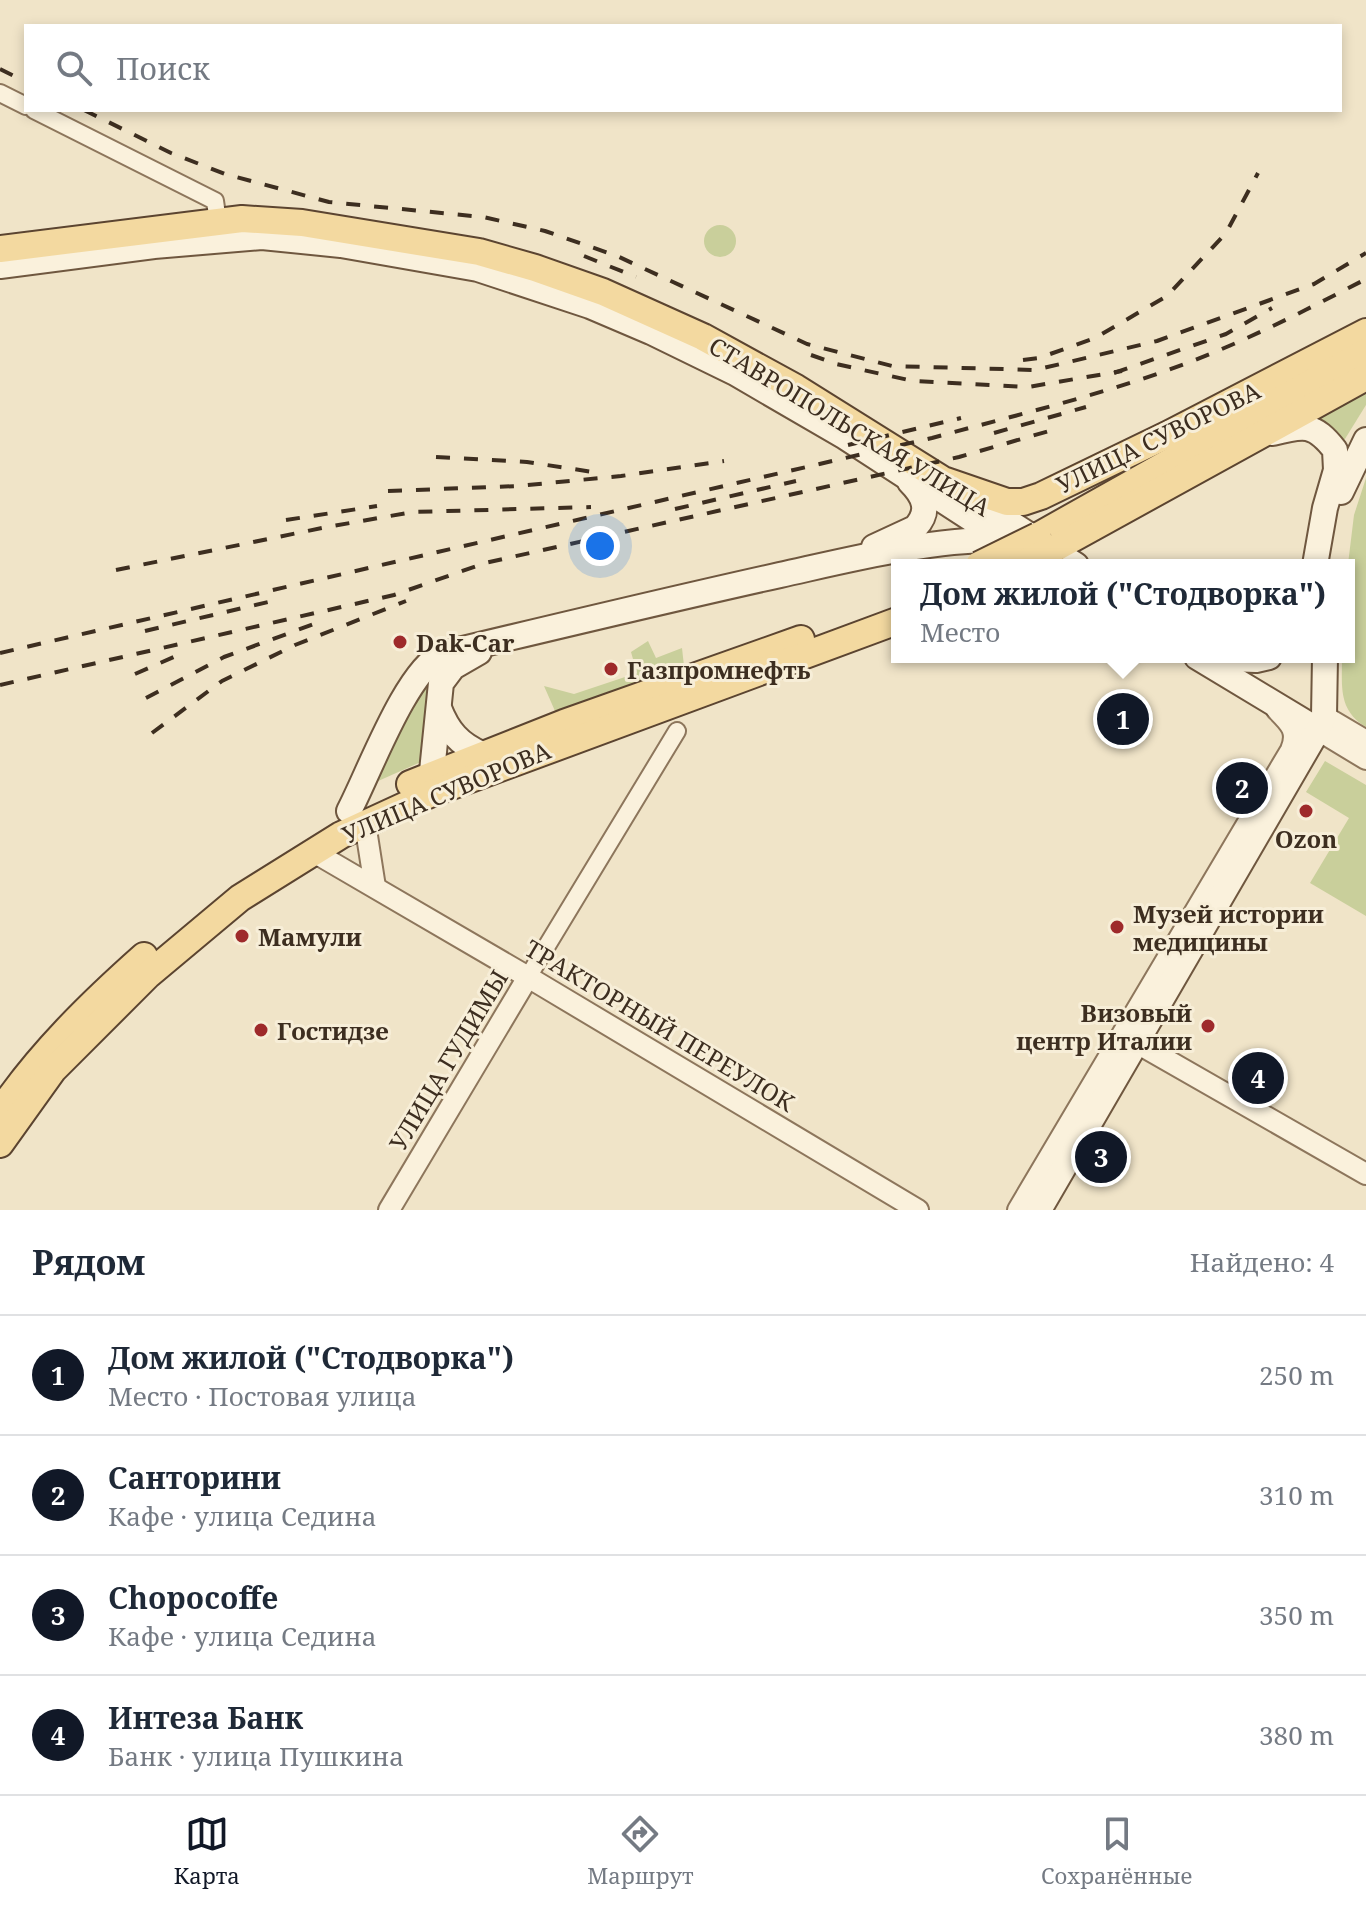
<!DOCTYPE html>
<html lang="ru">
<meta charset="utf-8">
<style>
:root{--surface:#fff;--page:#f6f6f7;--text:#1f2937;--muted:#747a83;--line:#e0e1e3;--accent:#111827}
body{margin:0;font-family:"Noto Serif",serif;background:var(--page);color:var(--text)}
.you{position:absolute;left:600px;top:546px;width:28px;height:28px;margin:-20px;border:6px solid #fff;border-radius:50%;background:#1a73e8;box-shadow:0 0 0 12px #1a73e833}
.badge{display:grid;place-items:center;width:52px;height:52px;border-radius:50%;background:var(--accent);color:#fff;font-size:26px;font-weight:700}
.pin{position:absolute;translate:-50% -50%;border:4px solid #fff;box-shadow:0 2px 8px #0006}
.popup{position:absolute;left:891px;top:559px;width:464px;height:104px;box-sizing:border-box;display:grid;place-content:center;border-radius:0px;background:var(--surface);filter:drop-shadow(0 2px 6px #0005);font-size:26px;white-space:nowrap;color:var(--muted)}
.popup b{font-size:30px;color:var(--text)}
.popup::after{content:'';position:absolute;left:50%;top:100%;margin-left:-16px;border:16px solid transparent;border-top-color:var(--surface)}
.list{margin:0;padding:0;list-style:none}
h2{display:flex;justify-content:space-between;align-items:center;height:104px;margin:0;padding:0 32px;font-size:34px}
h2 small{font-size:26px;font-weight:400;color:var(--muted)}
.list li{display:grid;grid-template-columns:52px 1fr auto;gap:24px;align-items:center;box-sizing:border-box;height:120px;padding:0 32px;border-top:2px solid var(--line)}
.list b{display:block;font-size:30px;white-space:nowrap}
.list p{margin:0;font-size:26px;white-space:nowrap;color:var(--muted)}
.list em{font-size:26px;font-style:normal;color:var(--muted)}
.icon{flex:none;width:44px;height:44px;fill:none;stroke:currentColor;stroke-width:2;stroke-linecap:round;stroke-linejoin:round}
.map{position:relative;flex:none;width:1366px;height:1210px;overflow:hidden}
.search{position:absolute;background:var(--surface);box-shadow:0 4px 12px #0003;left:24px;right:24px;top:24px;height:88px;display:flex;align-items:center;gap:20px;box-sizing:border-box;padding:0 28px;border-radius:0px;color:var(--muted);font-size:30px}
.sheet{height:584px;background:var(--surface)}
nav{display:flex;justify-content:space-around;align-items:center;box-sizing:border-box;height:112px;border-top:2px solid var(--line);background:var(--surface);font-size:22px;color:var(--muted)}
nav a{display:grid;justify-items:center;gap:4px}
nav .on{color:var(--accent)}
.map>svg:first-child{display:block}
.green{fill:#c9cf9b}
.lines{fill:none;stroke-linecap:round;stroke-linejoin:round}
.minor-casing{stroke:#8d765c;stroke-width:20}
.tertiary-casing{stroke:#8d765c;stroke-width:24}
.secondary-casing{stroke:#6f573f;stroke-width:28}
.primary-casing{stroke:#5b4430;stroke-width:30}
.minor{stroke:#faf1dc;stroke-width:16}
.tertiary{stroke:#faf1dc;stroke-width:20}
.secondary{stroke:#faf1dc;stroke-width:24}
.primary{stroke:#f3d9a0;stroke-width:26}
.rail{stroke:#3d2e20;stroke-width:4;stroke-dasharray:14 14;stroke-linecap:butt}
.primary-bridge-casing{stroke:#5b4430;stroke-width:30;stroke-linecap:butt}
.primary-bridge{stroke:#f3d9a0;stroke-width:26}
.poi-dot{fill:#9e2a2b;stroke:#f7eed8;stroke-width:3}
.labels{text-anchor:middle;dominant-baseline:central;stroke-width:6;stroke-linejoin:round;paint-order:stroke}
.street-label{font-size:24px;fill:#3d2e20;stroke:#f7eed8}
.poi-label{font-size:24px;font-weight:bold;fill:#3d2e20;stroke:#f7eed8;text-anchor:start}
</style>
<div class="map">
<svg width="1366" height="1210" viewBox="0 0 1366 1210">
<rect width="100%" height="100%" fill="#f0e4c8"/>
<g class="green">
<circle cx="720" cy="241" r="16"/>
<path d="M 1366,388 L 1366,405 L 1340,447 L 1308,420 Z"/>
<path d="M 1366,478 L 1366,727 C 1338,710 1342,687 1342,657 L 1349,657 L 1348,564 L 1354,515 Z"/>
<path d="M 648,641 L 656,658 L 682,648 L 684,666 L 555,711 L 544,686 L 574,694 L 637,673 L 631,652 Z"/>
<path d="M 425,681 C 435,696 425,741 423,761 L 376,782 L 403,719 Z"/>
<path d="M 1325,761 L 1366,785 L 1366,916 L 1310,883 L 1349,818 L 1306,792 Z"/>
</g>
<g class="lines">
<defs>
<g id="minor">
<path d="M 0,93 L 26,106"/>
<path d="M 34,110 L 215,201 L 219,229"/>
<path d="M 528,977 L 677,731"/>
</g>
<g id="tertiary">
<path d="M 1324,716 L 1366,741"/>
<path d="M 1318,730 L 1366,759"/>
<path d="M 365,823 L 375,887"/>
<path d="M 312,851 L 528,977 L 918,1210"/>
<path d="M 1123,1035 L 1366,1174"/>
<path d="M 389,1210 L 528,977"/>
<path d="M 1018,1210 L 1291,750 C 1299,731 1290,723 1277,710"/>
</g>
<g id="secondary">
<path d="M 0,266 L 154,246 L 262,237 L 341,245 L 478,269 L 590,306 L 651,332 L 735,373 L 845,437 L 1030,557"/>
<path d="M 1273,433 C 1304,425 1314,423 1335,450 L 1336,470 L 1325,508 L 1315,565"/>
<path d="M 962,492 L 1076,565"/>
<path d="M 1341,492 L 1366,440"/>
<path d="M 874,547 L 915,528 C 931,511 924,496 910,482"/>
<path d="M 1197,657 L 1318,730"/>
<path d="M 1230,659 L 1256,660 L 1269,657"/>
<path d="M 439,708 C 448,731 459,744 482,754"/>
<path d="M 430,791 L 441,683 L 453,667 L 479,652"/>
<path d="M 349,811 C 369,773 406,671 442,654 C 555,627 667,600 780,575 C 848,560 934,538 1002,540"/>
<path d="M 1039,1210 L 1318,730 L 1324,716 L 1325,657"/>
</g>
<g id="primary">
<path d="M 0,249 L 242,219 L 302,223 L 479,252 L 535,268 L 603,292 L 703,337 L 796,388 L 943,480 L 1007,502 L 1023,502 L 1041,496 L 1167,435 L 1366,332"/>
<path d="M 1038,536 L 1366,352"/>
<path d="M 1057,547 L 1366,377"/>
<path d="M 410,784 L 564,723 L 801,639"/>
<path d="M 0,1112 C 39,1054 91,1003 144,956"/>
<path d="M 0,1144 L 53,1070 L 148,975 L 240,898 L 341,835 L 430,794 L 897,621"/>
</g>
</defs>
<use href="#minor" class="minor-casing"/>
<use href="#tertiary" class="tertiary-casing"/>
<use href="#secondary" class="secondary-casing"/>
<use href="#primary" class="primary-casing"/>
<use href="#minor" class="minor"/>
<use href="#tertiary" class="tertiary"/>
<use href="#secondary" class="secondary"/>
<use href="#primary" class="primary"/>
<g class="rail">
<path d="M 0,69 L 26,82"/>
<path d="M 84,110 L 171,153 L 225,174 L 329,202 L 483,217 L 545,231 L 617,256 L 807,344 L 892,366 L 1035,370 L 1157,341 L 1314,284 L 1366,253"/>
<path d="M 584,256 L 636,277"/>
<path d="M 811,355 L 836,364 L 913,381 L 1028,387 L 1122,371"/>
<path d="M 1023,360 L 1039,358 L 1095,338 L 1167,296 L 1226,233 L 1258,173"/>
<path d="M 1114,373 L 1226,334 L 1272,308"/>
<path d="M 994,433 L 1086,407"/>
<path d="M 848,445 L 961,418"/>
<path d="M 436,457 L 527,462 L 593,472"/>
<path d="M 388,491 L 518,486 L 621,476 L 724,461"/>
<path d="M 675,509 L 796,481"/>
<path d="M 286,520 L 377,506"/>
<path d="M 116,570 L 327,527 L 413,512 L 591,507"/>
<path d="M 145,631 L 281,599"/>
<path d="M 0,653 L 932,438 C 1020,414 1110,393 1195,360 C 1254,337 1310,308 1366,279"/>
<path d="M 135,674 L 185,652"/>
<path d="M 0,685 L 394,595 L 485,563 L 959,457 L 1049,431"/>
<path d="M 146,698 L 224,657 L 322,621"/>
<path d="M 152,733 L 222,681 L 295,645 L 406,601"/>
</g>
<defs>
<g id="primary-bridge">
<path d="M 979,565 L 1038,536"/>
<path d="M 1020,565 L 1057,547"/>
</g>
</defs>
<use href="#primary-bridge" class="primary-bridge-casing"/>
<use href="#primary-bridge" class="primary-bridge"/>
</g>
<g class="poi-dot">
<circle cx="400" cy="642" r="8"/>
<circle cx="611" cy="669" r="8"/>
<circle cx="1306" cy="811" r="8"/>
<circle cx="1117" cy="927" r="8"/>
<circle cx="242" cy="936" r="8"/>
<circle cx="1208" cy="1026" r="8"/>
<circle cx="261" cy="1030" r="8"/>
</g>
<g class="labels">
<g class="street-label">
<text transform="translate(850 426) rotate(31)">СТАВРОПОЛЬСКАЯ УЛИЦА</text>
<text transform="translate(1158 437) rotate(-26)">УЛИЦА СУВОРОВА</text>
<text transform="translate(446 792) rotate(-23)">УЛИЦА СУВОРОВА</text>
<text transform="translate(660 1025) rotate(31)">ТРАКТОРНЫЙ ПЕРЕУЛОК</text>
<text transform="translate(448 1060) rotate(-59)">УЛИЦА ГУДИМЫ</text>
</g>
<g class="poi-label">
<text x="416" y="642">Dak-Car</text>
<text x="627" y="669">Газпромнефть</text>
<text x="1306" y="838" text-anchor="middle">Ozon</text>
<text x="1133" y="913">Музей истории<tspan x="1133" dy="28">медицины</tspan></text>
<text x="258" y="936">Мамули</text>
<text x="1192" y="1012" text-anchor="end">Визовый<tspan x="1192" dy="28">центр Италии</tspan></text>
<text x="277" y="1030">Гостидзе</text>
</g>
</g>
</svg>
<div class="you"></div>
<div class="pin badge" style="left:1123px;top:719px">1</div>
<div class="popup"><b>Дом жилой (&quot;Стодворка&quot;)</b>Место</div>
<div class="pin badge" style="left:1242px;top:788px">2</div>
<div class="pin badge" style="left:1101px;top:1157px">3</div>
<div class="pin badge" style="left:1258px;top:1078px">4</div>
<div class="search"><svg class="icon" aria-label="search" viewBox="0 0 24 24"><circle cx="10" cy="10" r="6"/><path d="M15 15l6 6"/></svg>Поиск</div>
</div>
<section class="sheet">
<h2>Рядом<small>Найдено: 4</small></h2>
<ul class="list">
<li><span class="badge">1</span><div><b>Дом жилой (&quot;Стодворка&quot;)</b><p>Место · Постовая улица</p></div><em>250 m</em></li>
<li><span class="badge">2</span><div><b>Санторини</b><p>Кафе · улица Седина</p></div><em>310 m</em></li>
<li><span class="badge">3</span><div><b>Chopocoffe</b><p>Кафе · улица Седина</p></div><em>350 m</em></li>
<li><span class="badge">4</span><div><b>Интеза Банк</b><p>Банк · улица Пушкина</p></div><em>380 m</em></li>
</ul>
</section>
<nav>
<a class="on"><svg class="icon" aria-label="map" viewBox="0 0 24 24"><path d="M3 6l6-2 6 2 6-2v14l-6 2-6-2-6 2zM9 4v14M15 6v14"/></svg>Карта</a>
<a><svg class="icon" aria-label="directions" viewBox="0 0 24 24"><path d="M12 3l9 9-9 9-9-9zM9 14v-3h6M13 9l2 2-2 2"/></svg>Маршрут</a>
<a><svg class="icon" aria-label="saved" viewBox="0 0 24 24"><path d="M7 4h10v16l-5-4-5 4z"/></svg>Сохранённые</a>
</nav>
